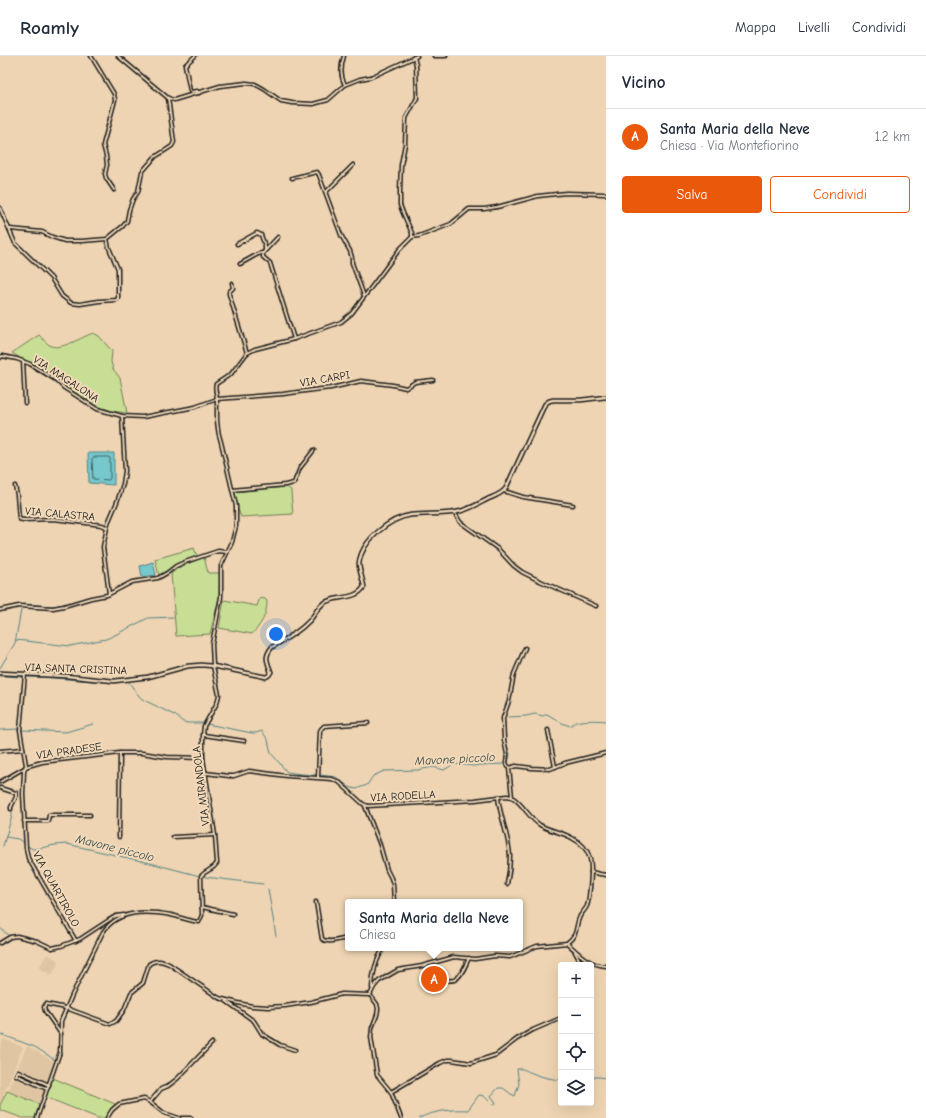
<!DOCTYPE html>
<html lang="it">
<meta charset="utf-8">
<style>
:root{--surface:#fff;--page:#f2f2f3;--text:#1f2937;--muted:#747a83;--line:#e0e1e3;--accent:#ea580c}
body{margin:0;font-family:"Comic Neue",sans-serif;background:var(--page);color:var(--text)}
.controls{position:absolute;right:12px;bottom:12px;display:grid;overflow:hidden;border-radius:4px;box-shadow:0 4px 16px #0002}
.controls button{width:36px;height:36px;display:grid;place-items:center;padding:0;border:0;border-bottom:1px solid var(--line);background:var(--surface);color:var(--text);font:20px sans-serif}
.you{position:absolute;left:276px;top:578px;width:14px;height:14px;margin:-10px;border:3px solid #fff;border-radius:50%;background:#1a73e8;box-shadow:0 0 0 6px #1a73e833}
.badge{display:grid;place-items:center;width:26px;height:26px;border-radius:50%;background:var(--accent);color:#fff;font-size:13px;font-weight:700}
.pin{position:absolute;translate:-50% -50%;border:2px solid #fff;box-shadow:0 1px 4px #0006}
.popup{position:absolute;left:345px;top:843px;width:178px;height:52px;box-sizing:border-box;display:grid;place-content:center;border-radius:4px;background:var(--surface);filter:drop-shadow(0 1px 3px #0005);font-size:13px;white-space:nowrap;color:var(--muted)}
.popup b{font-size:15px;color:var(--text)}
.popup::after{content:'';position:absolute;left:50%;top:100%;margin-left:-8px;border:8px solid transparent;border-top-color:var(--surface)}
.list{margin:0;padding:0;list-style:none}
h2{display:flex;justify-content:space-between;align-items:center;height:52px;margin:0;padding:0 16px;font-size:17px}
h2 small{font-size:13px;font-weight:400;color:var(--muted)}
.list li{display:grid;grid-template-columns:26px 1fr auto;gap:12px;align-items:center;box-sizing:border-box;height:56px;padding:0 16px;border-top:1px solid var(--line)}
.list b{display:block;font-size:15px;white-space:nowrap}
.list p{margin:0;font-size:13px;white-space:nowrap;color:var(--muted)}
.list em{font-size:13px;font-style:normal;color:var(--muted)}
.actions{display:flex;gap:8px;padding:12px 16px}
.actions a{flex:1;padding:9px 0;border:1px solid var(--accent);border-radius:4px;text-align:center;font-size:14px;color:var(--accent)}
.actions .main{background:var(--accent);color:#fff}
.icon{flex:none;width:22px;height:22px;fill:none;stroke:currentColor;stroke-width:2;stroke-linecap:round;stroke-linejoin:round}
.map{position:relative;flex:none;width:606px;height:1062px;overflow:hidden}
header{display:flex;align-items:center;gap:24px;box-sizing:border-box;height:56px;padding:0 20px;background:var(--surface);border-bottom:1px solid var(--line)}
header strong{font-size:19px}
nav{display:flex;gap:22px;margin-inline-start:auto;font-size:14px}
main{display:flex}
aside{flex:1;background:var(--surface)}
.map>svg:first-child{display:block}
.built{fill:#dfc5a2}
.green{fill:#c7de94;stroke:#727d58}
.water{fill:#76c8cd;stroke:#528386}
.lines{fill:none;stroke-linecap:round;stroke-linejoin:round}
.shore{stroke:#406163;stroke-width:1}
.stream{stroke:#528386;stroke-width:1}
.minor-casing{stroke:#1c1c1c;stroke-width:5}
.tertiary-casing{stroke:#1c1c1c;stroke-width:5.5}
.minor{stroke:#f1d9b9;stroke-width:2}
.tertiary{stroke:#f1d9b9;stroke-width:2.5}
.labels{text-anchor:middle;dominant-baseline:central;stroke-width:4;stroke-linejoin:round;paint-order:stroke}
.street-label{font-size:11px;fill:#1c1c1c;stroke:#f1d9b9}
.water-label{font-size:12px;font-style:italic;fill:#324748;stroke:#f1d9b9}
</style>
<header>
<strong>Roamly</strong>
<nav><a>Mappa</a><a>Livelli</a><a>Condividi</a></nav>
</header>
<main>
<div class="map">
<svg width="606" height="1062" viewBox="0 0 606 1062">
<rect width="100%" height="100%" fill="#eed4b2"/>
<filter id="ink" filterUnits="userSpaceOnUse"><feTurbulence type="fractalNoise" baseFrequency=".025" numOctaves="2"/><feDisplacementMap in="SourceGraphic" scale="8" xChannelSelector="R" yChannelSelector="G"/><feConvolveMatrix kernelMatrix="1 2 1 2 8 2 1 2 1" color-interpolation-filters="sRGB"/></filter>
<g filter="url(#ink)">
<g class="built">
<path d="M 47,898 L 59,905 L 52,919 L 39,912 Z"/>
<path d="M 3,983 L 23,991 L 0,1047 L 0,994 Z"/>
<path d="M 27,990 L 55,1006 L 47,1026 L 17,1013 Z"/>
<path d="M 13,1022 L 39,1031 L 38,1033 L 40,1033 L 41,1031 L 44,1032 L 44,1035 L 39,1048 L 8,1035 Z"/>
</g>
<g class="green">
<path d="M 93,277 L 99,280 L 112,295 L 111,306 L 113,313 L 120,322 L 127,357 L 112,355 L 98,350 L 12,297 L 39,279 C 42,282 47,288 51,290 C 62,294 82,281 93,277 Z"/>
<path d="M 287,431 L 291,434 L 291,437 L 293,458 L 241,461 L 238,453 L 235,436 Z"/>
<path d="M 194,492 L 197,500 L 178,507 L 159,520 L 155,503 Z"/>
<path d="M 204,501 L 208,517 L 220,517 L 219,542 L 210,578 L 176,580 L 171,518 L 178,512 Z"/>
<path d="M 260,542 L 265,543 L 267,545 C 267,559 261,569 252,578 L 219,572 L 224,544 L 257,550 L 259,544 Z"/>
<path d="M 53,1022 L 115,1048 L 106,1062 L 98,1062 L 45,1041 Z"/>
<path d="M 7,1035 L 39,1048 L 35,1062 L 23,1062 L 0,1054 L 0,1049 Z"/>
</g>
<g class="water">
<path d="M 88,397 L 114,397 L 114,429 L 89,427 Z"/>
<path d="M 153,506 L 156,519 L 142,521 L 140,510 Z"/>
</g>
<g class="lines">
<path class="shore" d="M 94,401 L 108,401 L 110,402 L 110,422 L 109,424 L 93,423 L 92,403 Z"/>
<g class="stream">
<path d="M 113,535 L 132,525 L 145,523"/>
<path d="M 95,540 L 106,538"/>
<path d="M 24,548 L 53,550 L 69,547"/>
<path d="M 16,584 L 70,590 L 106,583 L 113,580 L 148,562 L 174,561"/>
<path d="M 0,612 L 15,587 L 21,554"/>
<path d="M 0,620 L 23,621"/>
<path d="M 27,621 C 55,621 82,625 109,626"/>
<path d="M 120,626 L 128,625 L 139,640 L 142,643 L 176,660 L 183,666 L 188,667 L 202,667"/>
<path d="M 508,661 L 526,660 L 535,658 L 543,660 L 547,658 L 562,667 L 570,670 C 572,669 574,666 576,666 C 581,664 601,664 606,665"/>
<path d="M 505,666 L 506,686 L 510,698 L 508,708"/>
<path d="M 207,668 L 252,677 L 256,677 L 262,675 L 268,684 L 271,697 L 287,716 L 301,718 L 317,719"/>
<path d="M 0,674 L 19,673"/>
<path d="M 22,674 L 66,676 L 93,668"/>
<path d="M 320,719 L 336,721 L 349,731 L 356,733 L 367,729 L 373,720 L 384,715 L 418,714 L 433,711 L 444,714 L 454,708 L 474,710 L 481,709 L 505,708"/>
<path d="M 0,730 L 13,735"/>
<path d="M 6,781 L 18,783 L 24,787"/>
<path d="M 3,790 L 12,760 L 12,751 L 18,741 L 17,738"/>
<path d="M 27,790 L 33,793 L 36,793 L 55,789 L 67,788 L 150,807 L 200,820"/>
<path d="M 205,821 L 263,828"/>
<path d="M 268,833 L 276,880"/>
<path d="M 0,872 L 8,879"/>
<path d="M 0,978 L 35,991 L 55,1004"/>
<path d="M 591,1021 L 599,1021 L 606,1022"/>
<path d="M 419,1062 C 434,1055 451,1053 468,1054 L 479,1039 L 484,1040 L 493,1049 L 496,1048 L 495,1045 L 491,1040 L 498,1032 L 503,1032 L 511,1038 L 515,1040 L 519,1028 L 517,1013 C 524,1012 526,1015 532,1017 C 541,1021 551,1023 561,1024"/>
</g>
<defs>
<g id="minor">
<path d="M 91,0 L 114,38 L 115,44 L 103,89 L 106,100 L 107,109 L 105,118 L 106,122 L 114,134"/>
<path d="M 118,0 L 168,42 L 174,44 L 220,30 L 246,27 L 255,28 L 264,33 L 281,45 L 292,47 L 313,48 L 328,44 L 345,29 L 360,23 L 371,21 L 417,0"/>
<path d="M 195,0 L 185,9 L 190,35 L 191,36 L 197,35 L 199,37"/>
<path d="M 344,0 C 341,9 340,20 345,29"/>
<path d="M 434,0 L 446,0"/>
<path d="M 292,122 L 317,116 L 319,119 L 341,179 L 350,195 L 352,202 L 352,207 L 364,240"/>
<path d="M 326,136 L 353,109"/>
<path d="M 0,152 L 15,187 L 51,222 L 62,240 L 71,247 L 80,248 L 99,245 L 116,244 L 118,243 L 118,213 L 109,192 L 107,183"/>
<path d="M 10,173 L 42,176 L 52,181 L 65,185 L 82,185 L 107,183 L 123,170 L 127,165 L 129,154 L 133,143 L 138,136 L 142,116 L 155,101 L 172,90 L 174,86 L 168,42"/>
<path d="M 278,181 L 263,197 L 263,201 L 270,207 L 294,283"/>
<path d="M 412,181 L 412,177 L 403,157 L 400,149 L 400,134 L 401,109 L 405,88 L 406,62 L 417,42 L 416,9 L 414,1"/>
<path d="M 237,188 L 257,177 L 261,179 L 265,190 L 265,194"/>
<path d="M 240,208 L 258,198 L 262,197"/>
<path d="M 232,227 L 233,232 L 229,236 L 229,238 L 247,297"/>
<path d="M 0,302 L 2,300 L 17,303 L 30,308 L 56,324 L 64,332 L 97,353 L 122,360 L 143,361 L 195,351 L 217,343 L 283,338 L 313,334 L 331,332 L 361,325 L 393,329 L 406,332 L 415,326 L 433,324"/>
<path d="M 23,305 L 25,347"/>
<path d="M 15,430 L 17,439 L 19,463 L 23,464 L 54,463 L 102,469 L 106,471"/>
<path d="M 232,434 L 285,429 L 294,427 L 300,412 L 314,394"/>
<path d="M 504,435 L 523,441 L 573,449"/>
<path d="M 455,457 L 460,466 L 498,493 L 514,510 L 522,516 L 538,524 L 596,550"/>
<path d="M 109,538 L 103,491 L 108,467 L 117,446 L 123,428 L 125,415 L 122,360"/>
<path d="M 0,554 L 19,550 L 53,552 L 64,550 L 91,542 L 107,539 L 132,526 L 158,522 L 167,517 L 176,510 L 185,506 L 218,495 L 227,496"/>
<path d="M 25,618 L 20,674 L 26,709 L 24,715 L 23,738 L 26,792 L 28,802 L 76,885"/>
<path d="M 548,674 L 555,711"/>
<path d="M 204,679 L 244,685"/>
<path d="M 0,695 L 23,693"/>
<path d="M 509,712 L 516,710 L 532,712 L 550,713 L 565,707 L 606,697"/>
<path d="M 206,717 L 229,720 L 234,720 L 249,715 L 287,720 L 332,723 L 339,726 L 363,748 L 368,750 L 475,744 L 507,740 L 512,741 C 523,748 529,762 540,769 C 550,775 562,776 572,782 C 594,793 592,810 590,832 C 589,838 589,845 587,850 C 585,854 582,857 580,860 C 574,872 580,876 567,887"/>
<path d="M 318,721 L 320,675 L 321,673 L 324,670 L 368,667"/>
<path d="M 0,726 L 28,710 L 42,706 L 120,697 L 142,697 L 167,701 L 203,702"/>
<path d="M 0,732 L 16,737 L 16,741 L 11,751 L 11,753"/>
<path d="M 498,741 C 500,761 509,780 510,800 C 510,809 509,819 507,828"/>
<path d="M 512,741 L 509,712 L 506,707 L 507,698 L 504,684 L 503,662 L 509,645 L 514,618 L 525,592"/>
<path d="M 365,750 L 380,789 L 387,814 L 391,822 L 393,828 L 394,846"/>
<path d="M 24,765 L 48,765 L 49,759 L 90,759"/>
<path d="M 119,781 L 120,697"/>
<path d="M 173,781 L 215,779"/>
<path d="M 591,816 L 600,818 L 606,819"/>
<path d="M 316,846 L 322,883 C 328,888 340,883 348,882"/>
<path d="M 202,851 L 233,858"/>
<path d="M 0,887 L 10,881 L 17,880 L 37,885 L 52,892 L 61,890 L 80,883 L 109,864 L 116,860 L 124,859"/>
<path d="M 575,896 L 582,909"/>
<path d="M 440,923 C 444,924 450,925 454,924 C 461,922 466,908 469,902"/>
<path d="M 372,932 C 372,919 376,903 384,892"/>
<path d="M 370,939 L 374,931 L 379,925 L 398,914 L 422,910 L 454,901 L 475,903 L 495,900 L 510,901 L 537,890 L 567,887 C 579,898 589,909 606,910"/>
<path d="M 370,939 L 377,948 L 378,953 L 377,959 L 372,972 L 371,981 L 377,1019 L 391,1036 L 401,1062"/>
<path d="M 226,945 L 254,965 L 262,978 L 280,989 L 295,994"/>
<path d="M 61,978 L 45,955 L 44,951 L 46,948 L 66,952 L 107,967 L 110,968 L 116,965 L 124,954 L 131,937 L 143,927 L 149,908 C 156,903 162,905 169,908 L 219,942 L 238,947 L 252,950 L 268,951 L 285,950 L 311,946 L 342,938 L 370,939"/>
<path d="M 47,1033 L 16,1019 L 18,1015 L 49,1029"/>
<path d="M 391,1036 L 440,1007 L 447,1004 L 452,1004 L 471,1007 L 496,999 L 517,983 L 533,974 L 561,962"/>
<path d="M 150,1046 L 161,1033 L 168,1030 L 177,1023 L 212,987"/>
<path d="M 37,1062 L 60,996 L 61,965 L 73,937 L 103,876 C 119,853 147,855 171,859 C 180,861 189,865 199,866 L 202,859 L 201,820 C 206,814 213,814 217,807 L 215,779 L 203,702 L 203,679 L 204,670 L 217,647 L 219,639 L 213,610 L 212,588 L 221,541 L 221,510 L 232,486 L 236,470 L 236,450 L 221,386 C 216,372 217,358 217,344 C 217,338 214,333 216,328 L 231,318 L 247,297 L 255,293 L 294,283 L 341,266 L 352,257 L 399,194 L 412,181 L 419,180 L 451,168 L 469,153 L 484,153 L 497,151 L 538,140 L 566,137 L 606,138"/>
<path d="M 107,1062 L 112,1054 L 119,1048 L 144,1043 L 150,1046 L 164,1057 L 179,1062"/>
<path d="M 182,1062 L 191,1062"/>
</g>
<path id="tertiary" d="M 0,617 L 66,620 L 114,625 L 148,621 L 188,610 L 201,609 L 213,610 L 261,620 L 266,621 L 269,619 L 271,616 C 267,605 264,601 272,591 C 284,584 298,577 308,566 C 314,561 317,551 324,547 C 336,539 355,545 364,531 C 363,523 359,515 359,507 C 362,484 390,462 411,459 C 426,457 442,459 457,456 C 468,454 478,448 488,443 C 495,440 502,438 506,432 L 545,348 L 549,345 L 553,344 L 581,344 L 606,341"/>
</defs>
<use href="#minor" class="minor-casing"/>
<use href="#tertiary" class="tertiary-casing"/>
<use href="#minor" class="minor"/>
<use href="#tertiary" class="tertiary"/>
</g>
</g>
<g class="labels">
<g class="street-label">
<text transform="translate(66 323) rotate(33)">VIA MAGALONA</text>
<text transform="translate(325 323) rotate(-10)">VIA CARPI</text>
<text transform="translate(60 458) rotate(5)">VIA CALASTRA</text>
<text transform="translate(76 613) rotate(2)">VIA SANTA CRISTINA</text>
<text transform="translate(69 695) rotate(-8)">VIA PRADESE</text>
<text transform="translate(201 730) rotate(-97)">VIA MIRANDOLA</text>
<text transform="translate(403 740) rotate(-3)">VIA RODELLA</text>
<text transform="translate(56 833) rotate(61)">VIA QUARTIROLO</text>
</g>
<g class="water-label">
<text transform="translate(455 703) rotate(-3)">Mavone piccolo</text>
<text transform="translate(115 792) rotate(14)">Mavone piccolo</text>
</g>
</g>
</svg>
<div class="controls">
<button>+</button>
<button>−</button>
<button><svg class="icon" aria-label="locate" viewBox="0 0 24 24"><circle cx="12" cy="12" r="6"/><path d="M12 2v4M12 18v4M2 12h4M18 12h4"/></svg></button>
<button><svg class="icon" aria-label="layers" viewBox="0 0 24 24"><path d="M12 4l9 5-9 5-9-5zM3 14l9 5 9-5"/></svg></button>
</div>
<div class="you"></div>
<div class="pin badge" style="left:434px;top:923px">A</div>
<div class="popup"><b>Santa Maria della Neve</b>Chiesa</div>
</div>
<aside>
<h2>Vicino<small></small></h2>
<ul class="list">
<li><span class="badge">A</span><div><b>Santa Maria della Neve</b><p>Chiesa · Via Montefiorino</p></div><em>1.2 km</em></li>
</ul>
<div class="actions"><a class="main">Salva</a><a>Condividi</a></div>
</aside>
</main>
